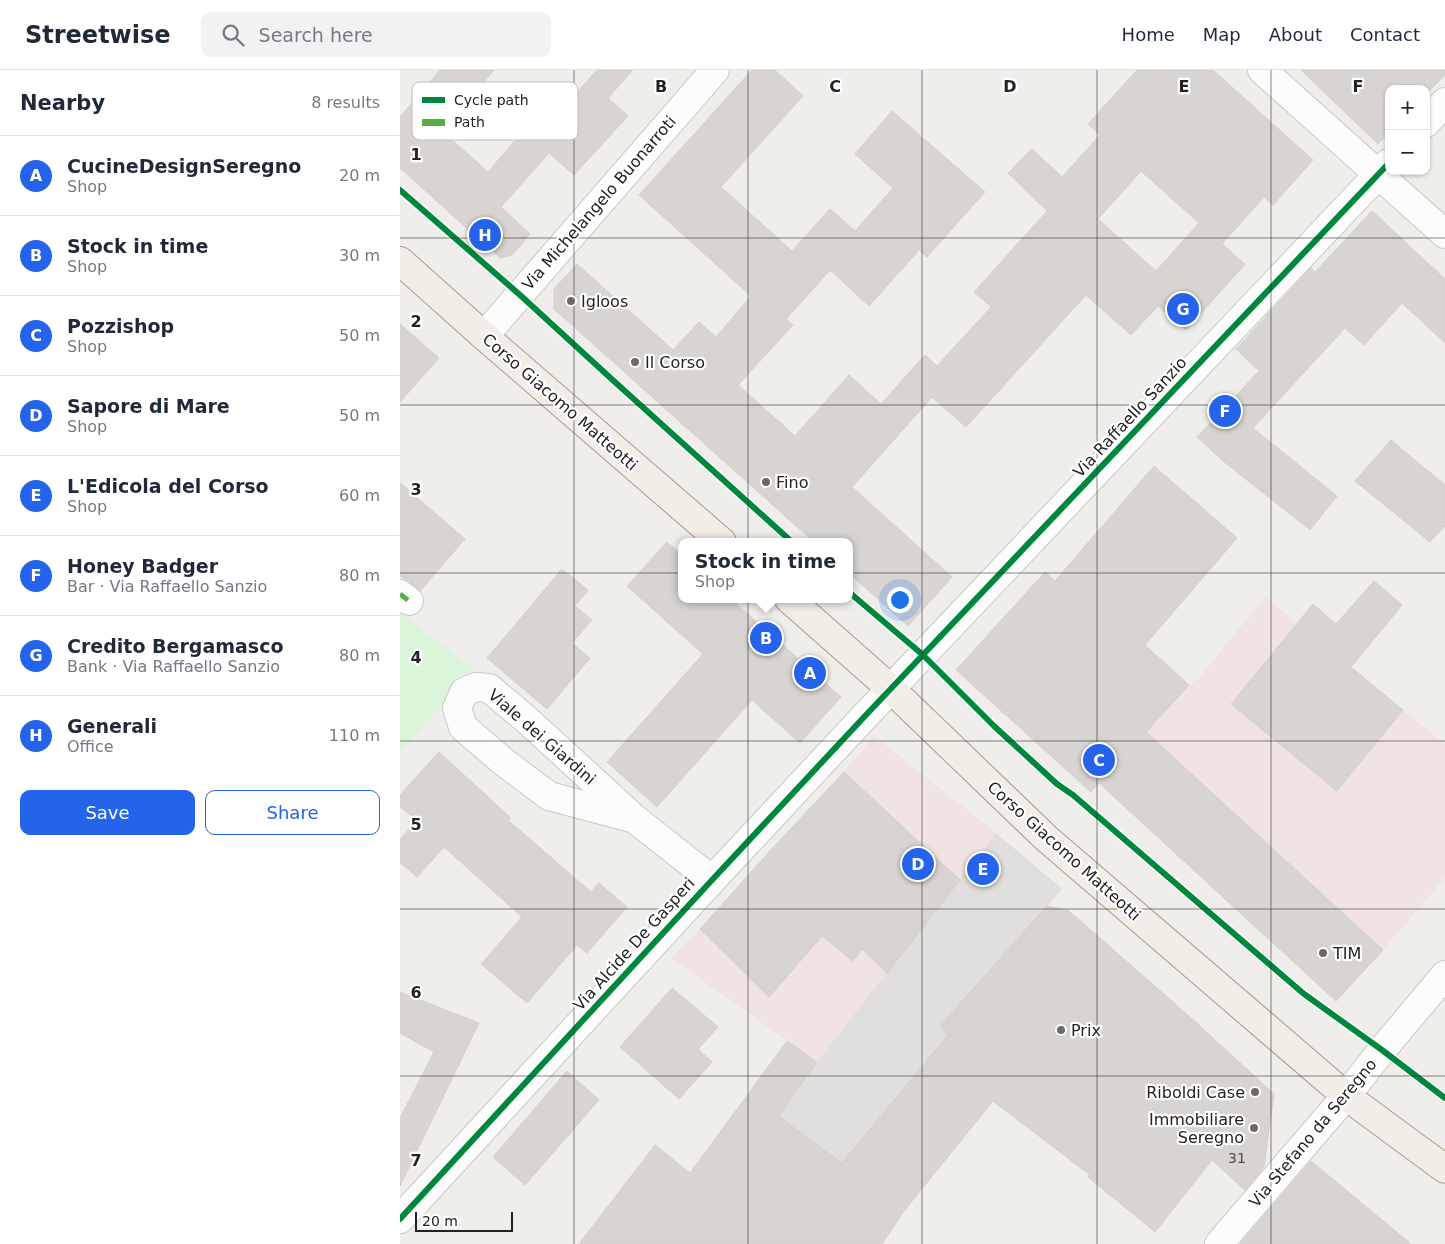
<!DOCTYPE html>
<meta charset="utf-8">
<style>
:root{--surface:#fff;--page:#f2f2f3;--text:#1f2937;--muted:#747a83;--line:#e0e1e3;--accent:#2563eb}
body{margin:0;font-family:"DejaVu Sans",sans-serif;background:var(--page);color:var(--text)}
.controls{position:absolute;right:15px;top:15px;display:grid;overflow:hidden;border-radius:10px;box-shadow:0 1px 4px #0004}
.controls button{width:45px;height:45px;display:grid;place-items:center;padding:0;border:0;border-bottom:1px solid var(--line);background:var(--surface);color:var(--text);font:25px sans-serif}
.scale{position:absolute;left:15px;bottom:12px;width:98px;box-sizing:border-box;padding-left:5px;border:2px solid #222;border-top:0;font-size:14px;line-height:18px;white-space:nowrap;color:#222;-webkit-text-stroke:4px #fff;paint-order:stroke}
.you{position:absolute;left:499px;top:529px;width:18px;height:18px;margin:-12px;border:4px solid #fff;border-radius:50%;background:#1a73e8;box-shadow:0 0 0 8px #1a73e833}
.badge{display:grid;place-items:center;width:32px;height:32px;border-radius:50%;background:var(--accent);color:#fff;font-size:16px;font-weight:700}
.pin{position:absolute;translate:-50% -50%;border:2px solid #fff;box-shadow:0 1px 5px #0006}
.popup{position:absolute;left:278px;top:468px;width:175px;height:65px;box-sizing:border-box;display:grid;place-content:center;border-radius:10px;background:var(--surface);filter:drop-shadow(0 1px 4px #0005);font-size:16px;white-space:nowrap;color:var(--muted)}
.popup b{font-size:19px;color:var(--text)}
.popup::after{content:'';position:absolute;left:50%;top:100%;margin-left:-10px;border:10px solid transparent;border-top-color:var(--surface)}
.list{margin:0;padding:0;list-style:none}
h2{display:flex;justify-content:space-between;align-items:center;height:65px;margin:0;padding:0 20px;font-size:21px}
h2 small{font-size:16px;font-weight:400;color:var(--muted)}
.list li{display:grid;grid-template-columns:32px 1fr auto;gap:15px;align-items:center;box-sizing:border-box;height:80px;padding:0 20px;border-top:1px solid var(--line)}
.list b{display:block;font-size:19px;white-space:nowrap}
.list p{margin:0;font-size:16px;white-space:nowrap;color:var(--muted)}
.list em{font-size:16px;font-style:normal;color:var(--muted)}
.actions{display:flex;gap:10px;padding:15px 20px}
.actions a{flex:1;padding:11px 0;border:1px solid var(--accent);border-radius:10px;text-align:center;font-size:18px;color:var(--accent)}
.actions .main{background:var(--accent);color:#fff}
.icon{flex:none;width:28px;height:28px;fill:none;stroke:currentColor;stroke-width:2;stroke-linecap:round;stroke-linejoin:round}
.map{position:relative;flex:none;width:1045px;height:1174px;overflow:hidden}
header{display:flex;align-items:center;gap:30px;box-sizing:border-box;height:70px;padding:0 25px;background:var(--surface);border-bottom:1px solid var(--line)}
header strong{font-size:24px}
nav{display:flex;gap:28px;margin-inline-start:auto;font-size:18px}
.search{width:350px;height:45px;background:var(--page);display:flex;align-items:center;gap:12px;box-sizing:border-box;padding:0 18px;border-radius:10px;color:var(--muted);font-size:19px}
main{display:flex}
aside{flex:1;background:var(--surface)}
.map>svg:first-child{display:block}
.commercial{fill:#f1e3e1}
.park{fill:#daf5da}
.parking{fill:#e0dfde}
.building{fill:#d7d4d2;stroke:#d3d0cc;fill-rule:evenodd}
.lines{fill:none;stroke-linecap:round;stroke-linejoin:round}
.minor-casing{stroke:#c9c8c7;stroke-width:30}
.major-casing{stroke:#a79c86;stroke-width:30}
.minor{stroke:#fdfcfc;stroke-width:28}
.major{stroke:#f3ede7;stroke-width:28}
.quiet{stroke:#55b145;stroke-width:5;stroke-dasharray:10 5;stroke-linecap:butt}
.cycleway-casing{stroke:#fff;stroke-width:9}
.cycleway{stroke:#00873e;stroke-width:6}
.grid{fill:none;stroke:#222;stroke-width:1;stroke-opacity:0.55}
.poi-dot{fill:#6a6968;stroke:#fff;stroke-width:2}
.labels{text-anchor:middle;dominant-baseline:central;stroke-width:4.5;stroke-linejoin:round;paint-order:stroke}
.number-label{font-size:14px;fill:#4f4e4e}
.street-label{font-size:16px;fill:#222;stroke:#fff}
.poi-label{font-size:16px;fill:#222;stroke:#fff;text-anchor:start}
.key{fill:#fff;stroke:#bdbdbd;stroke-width:1}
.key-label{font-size:14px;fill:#222}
.grid-label{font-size:16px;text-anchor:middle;font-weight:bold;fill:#222;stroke:#fff;stroke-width:4.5;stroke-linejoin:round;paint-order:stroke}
</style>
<header>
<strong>Streetwise</strong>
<div class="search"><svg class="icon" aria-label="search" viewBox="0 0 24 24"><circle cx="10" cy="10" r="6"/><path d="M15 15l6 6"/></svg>Search here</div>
<nav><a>Home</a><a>Map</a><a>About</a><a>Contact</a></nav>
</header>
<main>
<aside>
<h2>Nearby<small>8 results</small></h2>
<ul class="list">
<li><span class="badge">A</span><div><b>CucineDesignSeregno</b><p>Shop</p></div><em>20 m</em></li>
<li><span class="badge">B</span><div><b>Stock in time</b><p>Shop</p></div><em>30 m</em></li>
<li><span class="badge">C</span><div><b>Pozzishop</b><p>Shop</p></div><em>50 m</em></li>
<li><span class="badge">D</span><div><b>Sapore di Mare</b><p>Shop</p></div><em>50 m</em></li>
<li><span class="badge">E</span><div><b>L'Edicola del Corso</b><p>Shop</p></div><em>60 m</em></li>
<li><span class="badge">F</span><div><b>Honey Badger</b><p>Bar · Via Raffaello Sanzio</p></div><em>80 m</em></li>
<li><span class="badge">G</span><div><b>Credito Bergamasco</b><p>Bank · Via Raffaello Sanzio</p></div><em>80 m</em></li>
<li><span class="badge">H</span><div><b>Generali</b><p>Office</p></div><em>110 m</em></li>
</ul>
<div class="actions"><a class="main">Save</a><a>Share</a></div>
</aside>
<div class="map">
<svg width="1045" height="1174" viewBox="0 0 1045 1174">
<rect width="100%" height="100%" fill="#f0eeeb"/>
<g class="commercial">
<path d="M 865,527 L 1045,674 L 1045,808 L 983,880 L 936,931 L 730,742 L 703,709 L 789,615 L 799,608 Z"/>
<path d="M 474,666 L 596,763 L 662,819 L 648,836 L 668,840 L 790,947 L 668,1089 L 532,984 L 442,1093 L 378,1046 L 417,992 L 271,888 L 300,859 L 444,702 Z"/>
</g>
<path class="park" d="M 0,542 L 73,599 L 0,682 Z"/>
<path class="parking" d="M 596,763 L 662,819 L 540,956 L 548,965 L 442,1093 L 378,1046 L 417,992 Z"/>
<g class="building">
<path d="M 40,0 L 94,0 L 42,61 L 88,102 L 153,26 L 165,36 L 197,0 L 233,0 L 208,28 L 228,46 L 174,105 L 149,83 L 101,137 L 130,164 L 112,185 L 100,188 L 0,98 L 0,47 Z"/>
<path d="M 352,0 L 375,0 L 403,26 L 321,117 L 392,181 L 430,139 L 455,161 L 493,118 L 455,84 L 492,41 L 585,122 L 527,187 L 519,180 L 469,236 L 430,200 L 386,249 L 393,255 L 338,315 L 395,366 L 449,305 L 481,334 L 525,285 L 537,296 L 591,237 L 574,222 L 647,141 L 608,103 L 632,79 L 662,107 L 700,65 L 688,54 L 737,0 L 813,0 L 913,90 L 873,135 L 864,127 L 822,174 L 845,194 L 786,260 L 758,236 L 731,265 L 686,225 L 566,357 L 532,327 L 452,417 L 552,507 L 508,556 L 450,504 L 450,472 L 414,472 L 154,239 L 154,219 L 177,194 L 273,280 L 299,252 L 316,267 L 351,226 L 239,125 ZM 741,101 L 799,153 L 756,201 L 698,149 Z"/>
<path d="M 901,0 L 1045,0 L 1045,5 L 1026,24 L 1026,19 L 989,19 L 989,63 L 978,74 Z"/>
<path d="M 972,141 L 1045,209 L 1045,273 L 1002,233 L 964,275 L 945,258 L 853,358 L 937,426 L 910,460 L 823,391 L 797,367 L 859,301 L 836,279 L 911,198 L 915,202 Z"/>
<path d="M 0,254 L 39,288 L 0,332 Z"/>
<path d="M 991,370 L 1045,415 L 1045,456 L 1030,472 L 955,411 Z"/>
<path d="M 754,396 L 837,468 L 745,575 L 789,615 L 746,662 L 983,880 L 936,931 L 699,713 L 691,722 L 556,600 L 645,502 L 655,511 Z"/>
<path d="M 0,413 L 65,469 L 20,521 L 10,512 L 0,506 Z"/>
<path d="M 267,472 L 282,485 L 282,529 L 331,529 L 441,627 L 400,673 L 352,630 L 257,737 L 207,692 L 303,584 L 227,516 Z"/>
<path d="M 162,499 L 188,520 L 175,536 L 192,550 L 172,573 L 190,588 L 147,639 L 87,588 Z"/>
<path d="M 974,511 L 1002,535 L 951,597 L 1003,640 L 937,721 L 831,634 L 913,534 L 936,554 Z"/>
<path d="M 39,682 L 111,748 L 108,750 L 191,822 L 199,813 L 227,837 L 187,883 L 177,875 L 127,933 L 81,894 L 122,847 L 44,777 L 17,807 L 0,792 L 0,769 L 17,751 L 0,736 L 0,725 Z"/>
<path d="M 444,702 L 560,810 L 487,903 L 462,879 L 453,891 L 422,866 L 369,927 L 300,859 L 368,783 Z"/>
<path d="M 647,836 L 668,840 L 790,947 L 874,1024 L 864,1097 L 845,1120 L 812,1090 L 755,1162 L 688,1107 L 690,1105 L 593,1031 L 504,1141 L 482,1174 L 179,1174 L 255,1075 L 290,1103 L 387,971 L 417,992 L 378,1046 L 442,1093 L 548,965 L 540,956 Z"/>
<path d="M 272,918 L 318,957 L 298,979 L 312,992 L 279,1029 L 220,977 Z"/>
<path d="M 0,922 L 79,953 L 0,1116 L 0,1048 L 34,982 L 0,963 Z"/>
<path d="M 167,1001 L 199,1030 L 125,1115 L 93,1087 Z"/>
<path d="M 911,1091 L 1011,1174 L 840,1174 Z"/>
</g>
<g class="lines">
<defs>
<g id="minor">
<path d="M 862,0 L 1045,164"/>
<path d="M 1026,53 L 1045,32"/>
<path d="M 84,266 L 315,0"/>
<path d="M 0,524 L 9,531"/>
<path d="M 235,749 L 149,726 L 105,693 L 63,657 L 57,638 L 64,622 L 76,617 L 89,618 L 127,650 L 235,749 L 312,810"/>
<path d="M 0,1149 L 312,810 L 465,646 L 989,93"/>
<path d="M 819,1174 L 946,1026 L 982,980 L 1045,905"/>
</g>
<g id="major">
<path d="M 0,191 L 84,266 L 322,472"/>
<path d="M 389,529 L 491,619 L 646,768 L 946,1026 L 1045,1099"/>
</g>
</defs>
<use href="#minor" class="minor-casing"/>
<use href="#major" class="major-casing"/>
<use href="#minor" class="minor"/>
<use href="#major" class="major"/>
<path class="quiet" d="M 0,524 L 9,531"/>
<defs>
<g id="cycleway">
<path d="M 0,120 L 120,225 L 216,313 L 392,472"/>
<path d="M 450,523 L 523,585 L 594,656 L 657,714 L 673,725 L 904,924 L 982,980 L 1045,1028"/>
<path d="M 0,1149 L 312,810 L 465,646 L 989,93"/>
</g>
</defs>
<use href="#cycleway" class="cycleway-casing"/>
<use href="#cycleway" class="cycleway"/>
</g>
<path class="grid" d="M 174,0 L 174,1174M 348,0 L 348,1174M 522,0 L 522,1174M 697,0 L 697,1174M 871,0 L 871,1174M 0,168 L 1045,168M 0,335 L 1045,335M 0,503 L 1045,503M 0,671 L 1045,671M 0,839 L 1045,839M 0,1006 L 1045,1006"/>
<g class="poi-dot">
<circle cx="171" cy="231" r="5"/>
<circle cx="235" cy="292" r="5"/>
<circle cx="366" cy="412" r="5"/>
<circle cx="923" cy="883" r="5"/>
<circle cx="661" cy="960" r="5"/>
<circle cx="855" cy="1022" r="5"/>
<circle cx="854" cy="1058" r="5"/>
</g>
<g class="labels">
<g class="number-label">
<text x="837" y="1088">31</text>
</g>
<g class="street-label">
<text transform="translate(199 133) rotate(-49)">Via Michelangelo Buonarroti</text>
<text transform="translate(160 332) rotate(41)">Corso Giacomo Matteotti</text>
<text transform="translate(730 347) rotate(-47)">Via Raffaello Sanzio</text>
<text transform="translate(142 667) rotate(41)">Viale dei Giardini</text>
<text transform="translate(664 781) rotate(42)">Corso Giacomo Matteotti</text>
<text transform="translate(234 874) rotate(-48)">Via Alcide De Gasperi</text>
<text transform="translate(913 1063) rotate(-50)">Via Stefano da Seregno</text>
</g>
<g class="poi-label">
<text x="181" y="231">Igloos</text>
<text x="245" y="292">Il Corso</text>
<text x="376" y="412">Fino</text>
<text x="933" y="883">TIM</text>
<text x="671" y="960">Prix</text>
<text x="845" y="1022" text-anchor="end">Riboldi Case</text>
<text x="844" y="1049" text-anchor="end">Immobiliare<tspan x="844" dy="18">Seregno</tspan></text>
</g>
</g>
<rect x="12" y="12" width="166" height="58" rx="8" class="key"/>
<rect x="22" y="27" width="23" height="6" fill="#00873e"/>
<rect x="22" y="49" width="23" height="7" fill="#55b145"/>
<g class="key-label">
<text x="54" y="35">Cycle path</text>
<text x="54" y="57">Path</text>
</g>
<g class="grid-label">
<text x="261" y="22">B</text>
<text x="435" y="22">C</text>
<text x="610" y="22">D</text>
<text x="784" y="22">E</text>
<text x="958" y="22">F</text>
<text x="16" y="90">1</text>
<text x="16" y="257">2</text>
<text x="16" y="425">3</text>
<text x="16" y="593">4</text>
<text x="16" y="760">5</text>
<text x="16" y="928">6</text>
<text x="16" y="1096">7</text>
</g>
</svg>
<div class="controls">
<button>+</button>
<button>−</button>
</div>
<div class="scale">20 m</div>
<div class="you"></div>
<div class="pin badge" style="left:410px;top:603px">A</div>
<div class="pin badge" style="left:366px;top:568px">B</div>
<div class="popup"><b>Stock in time</b>Shop</div>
<div class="pin badge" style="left:699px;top:690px">C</div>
<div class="pin badge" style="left:518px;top:794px">D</div>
<div class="pin badge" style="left:583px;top:799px">E</div>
<div class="pin badge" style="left:825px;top:341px">F</div>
<div class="pin badge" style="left:783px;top:239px">G</div>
<div class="pin badge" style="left:85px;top:165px">H</div>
</div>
</main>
